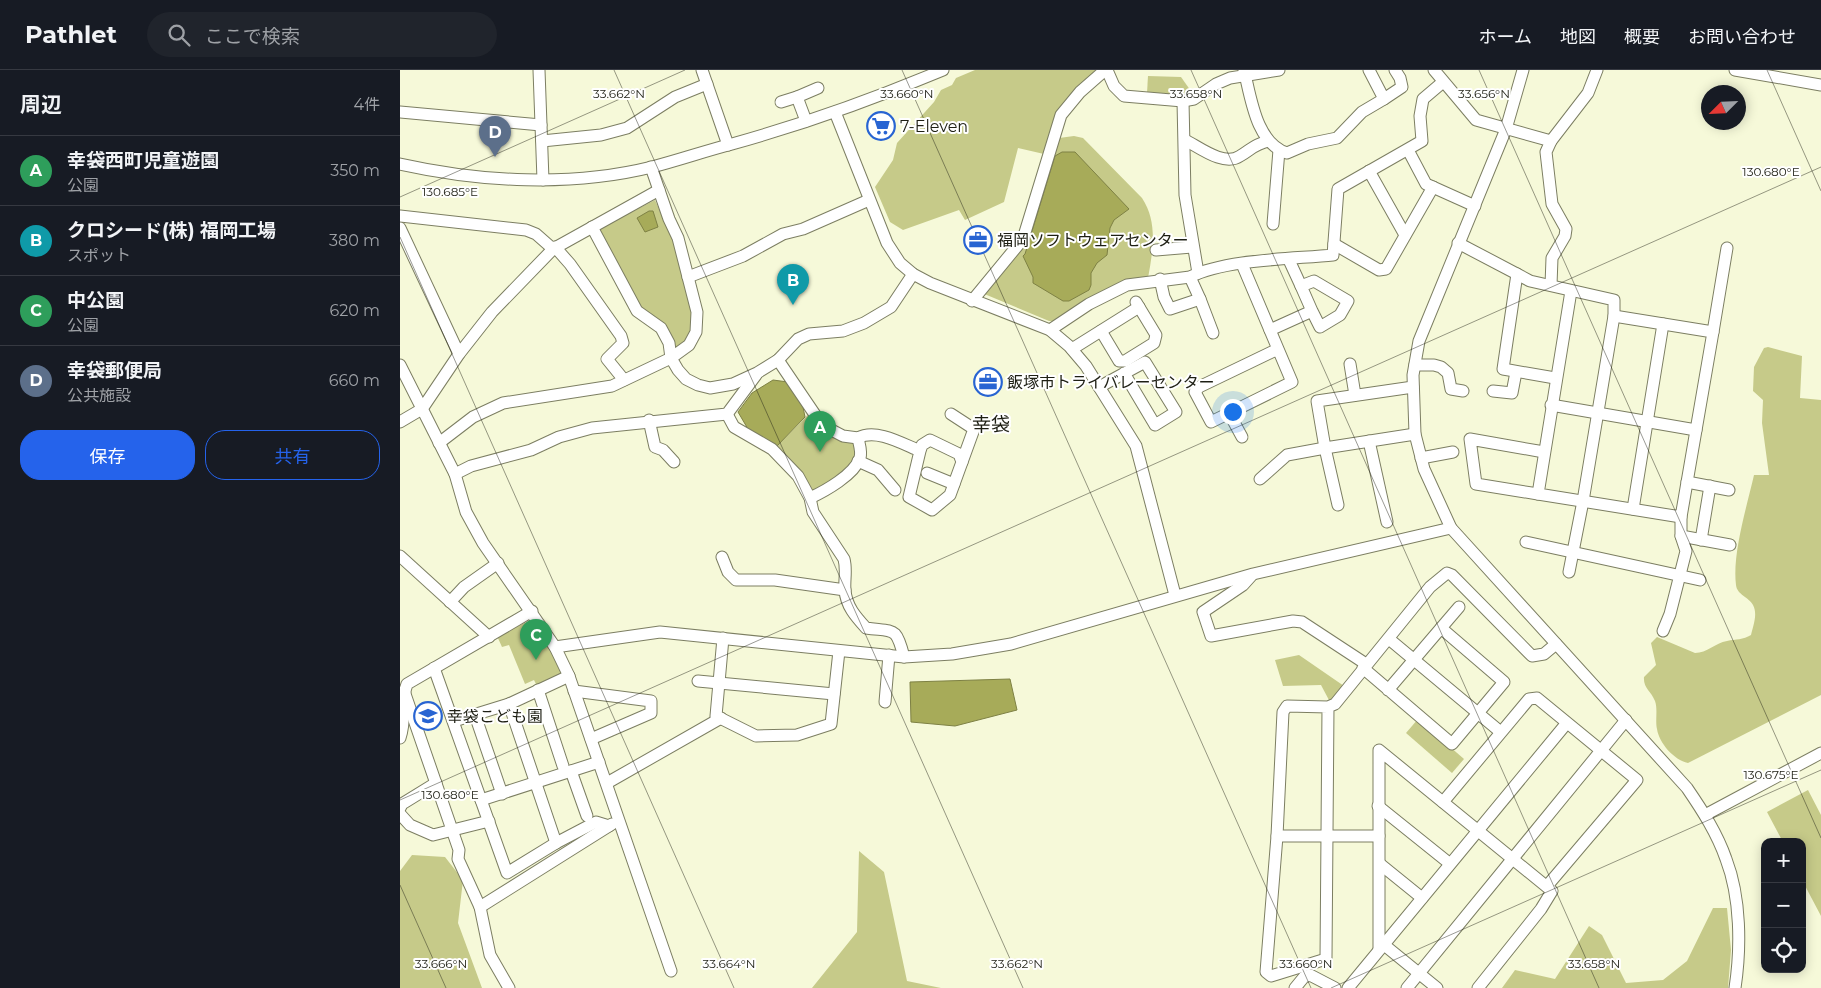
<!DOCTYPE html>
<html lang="ja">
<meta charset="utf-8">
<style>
:root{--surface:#171b24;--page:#20242c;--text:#f1f3f6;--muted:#9ea1a6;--line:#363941;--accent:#2563eb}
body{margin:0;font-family:Montserrat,"Noto Sans JP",sans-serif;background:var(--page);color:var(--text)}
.controls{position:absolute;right:15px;bottom:15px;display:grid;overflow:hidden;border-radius:10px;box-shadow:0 2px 12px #0003}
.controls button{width:45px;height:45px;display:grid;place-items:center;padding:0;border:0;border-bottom:1px solid var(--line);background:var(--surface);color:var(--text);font:25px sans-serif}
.compass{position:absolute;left:1301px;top:15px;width:45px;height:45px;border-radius:50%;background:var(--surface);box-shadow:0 2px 12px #0003;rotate:246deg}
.you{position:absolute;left:832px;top:341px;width:18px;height:18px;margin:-12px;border:4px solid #fff;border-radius:50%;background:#1a73e8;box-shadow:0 0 0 8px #1a73e833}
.badge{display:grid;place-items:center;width:32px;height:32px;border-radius:50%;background:var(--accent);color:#fff;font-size:16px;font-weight:700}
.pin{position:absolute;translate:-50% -41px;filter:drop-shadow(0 1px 2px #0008)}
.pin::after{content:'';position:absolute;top:26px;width:18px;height:15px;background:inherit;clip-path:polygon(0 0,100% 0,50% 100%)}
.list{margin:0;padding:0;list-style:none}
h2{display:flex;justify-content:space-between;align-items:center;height:65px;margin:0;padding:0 20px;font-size:21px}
h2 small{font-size:16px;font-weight:400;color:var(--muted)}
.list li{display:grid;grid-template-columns:32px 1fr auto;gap:15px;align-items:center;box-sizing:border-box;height:70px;padding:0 20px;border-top:1px solid var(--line)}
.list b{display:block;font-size:19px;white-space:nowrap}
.list p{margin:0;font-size:16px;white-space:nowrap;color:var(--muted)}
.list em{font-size:16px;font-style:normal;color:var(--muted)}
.actions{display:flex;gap:10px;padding:15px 20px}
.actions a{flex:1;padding:11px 0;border:1px solid var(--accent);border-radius:20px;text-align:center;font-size:18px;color:var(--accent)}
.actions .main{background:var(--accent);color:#fff}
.icon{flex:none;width:28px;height:28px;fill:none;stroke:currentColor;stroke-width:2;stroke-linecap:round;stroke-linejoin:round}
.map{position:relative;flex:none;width:1421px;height:918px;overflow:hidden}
header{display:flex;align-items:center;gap:30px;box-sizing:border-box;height:70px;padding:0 25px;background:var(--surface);border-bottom:1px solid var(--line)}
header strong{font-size:24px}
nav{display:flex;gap:28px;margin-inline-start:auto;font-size:18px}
.search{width:350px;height:45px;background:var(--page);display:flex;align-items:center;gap:12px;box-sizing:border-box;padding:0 18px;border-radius:28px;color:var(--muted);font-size:19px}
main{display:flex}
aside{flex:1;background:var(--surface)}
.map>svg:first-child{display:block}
.green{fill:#c6ca89}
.water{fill:#a7ab59;stroke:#7e8144}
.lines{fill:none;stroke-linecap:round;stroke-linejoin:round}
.minor-casing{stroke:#7c7e62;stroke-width:13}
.minor{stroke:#fff;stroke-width:11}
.ticks{fill:none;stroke:#1e1f14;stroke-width:1;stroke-opacity:0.45}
.labels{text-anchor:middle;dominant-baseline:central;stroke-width:4;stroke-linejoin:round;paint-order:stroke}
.poi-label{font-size:16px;fill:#1e1f14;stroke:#fff;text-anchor:start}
.quarter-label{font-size:19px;fill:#1e1f14;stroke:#fff}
.ticks-label{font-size:12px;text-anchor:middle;fill:#1e1f14;stroke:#fff;stroke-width:4;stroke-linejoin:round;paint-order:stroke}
</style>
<header>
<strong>Pathlet</strong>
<div class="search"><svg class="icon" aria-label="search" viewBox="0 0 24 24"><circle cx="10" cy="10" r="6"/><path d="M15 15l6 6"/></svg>ここで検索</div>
<nav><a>ホーム</a><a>地図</a><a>概要</a><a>お問い合わせ</a></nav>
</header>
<main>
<aside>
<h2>周辺<small>4件</small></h2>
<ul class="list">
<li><span class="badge" style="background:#2e9e5b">A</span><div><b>幸袋西町児童遊園</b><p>公園</p></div><em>350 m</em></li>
<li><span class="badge" style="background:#0f9aa8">B</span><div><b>クロシード(株) 福岡工場</b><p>スポット</p></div><em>380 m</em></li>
<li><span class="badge" style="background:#2e9e5b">C</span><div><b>中公園</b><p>公園</p></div><em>620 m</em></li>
<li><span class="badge" style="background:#5c6f8a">D</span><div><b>幸袋郵便局</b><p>公共施設</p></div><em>660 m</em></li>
</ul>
<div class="actions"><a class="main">保存</a><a>共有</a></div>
</aside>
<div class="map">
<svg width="1421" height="918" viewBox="0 0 1421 918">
<rect width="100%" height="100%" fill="#f6f9d9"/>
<g class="green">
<path d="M 575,0 L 700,0 L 667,31 L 644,84 L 618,78 L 604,132 L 565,150 L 559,140 L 503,160 L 490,152 L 475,117 L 493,90 L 497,73 L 534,32 L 541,20 L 552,15 L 556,8 Z"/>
<path d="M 748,6 L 781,7 L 793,24 L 782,27 L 747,23 Z"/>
<path d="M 674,66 L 683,68 L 742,128 C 758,152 753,181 748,208 L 725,210 L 716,214 L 653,251 L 649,251 L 582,223 L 626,172 L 659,68 Z"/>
<path d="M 255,130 L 274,173 L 294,240 L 290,268 L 273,284 L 271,271 L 243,245 L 199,159 Z"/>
<path d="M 1368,277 L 1402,286 L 1400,328 L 1421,330 L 1421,625 L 1288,693 C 1274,690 1259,673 1257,659 C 1255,651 1258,639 1255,631 C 1251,621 1243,618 1244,607 L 1256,595 L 1251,573 L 1257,567 L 1295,583 C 1307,583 1315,573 1327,571 C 1336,569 1343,570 1351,565 C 1353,556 1358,544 1353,535 C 1349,527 1337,525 1336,515 C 1332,484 1347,436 1354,405 L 1369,405 L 1362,353 L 1363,330 L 1353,321 L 1354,297 L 1364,278 Z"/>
<path d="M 409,344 L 422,362 L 455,372 C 455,376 456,381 456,385 C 455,399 425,416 413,421 L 402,402 L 377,376 Z"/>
<path d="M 133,549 L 143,564 L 162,605 L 138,618 L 134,610 L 125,614 L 109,575 L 102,577 L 97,566 Z"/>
<path d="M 899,585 L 944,616 L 930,632 L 921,615 L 883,616 L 875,590 Z"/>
<path d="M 1018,649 L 1064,689 L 1052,703 L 1006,663 Z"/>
<path d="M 1408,720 L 1421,745 L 1421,846 L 1402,810 L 1402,772 L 1383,772 L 1367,742 Z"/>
<path d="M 459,781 L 484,802 L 507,911 L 541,918 L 412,918 L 457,862 Z"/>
<path d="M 12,785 L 45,787 L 63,810 L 58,853 L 82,918 L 0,918 L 0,801 Z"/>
<path d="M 1313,838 L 1327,838 L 1331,880 L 1328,918 L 1102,918 L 1115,900 L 1155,909 L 1189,856 L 1202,865 L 1226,913 L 1263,910 L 1287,891 Z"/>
</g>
<g class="water">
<path d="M 662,82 L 675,82 L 729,139 L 714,150 L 710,158 L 707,185 L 697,193 L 691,203 L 691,215 L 689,220 L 669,231 L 663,231 L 633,213 L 633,207 L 623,186 L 625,184 L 655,86 Z"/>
<path d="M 249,141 L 253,141 L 258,157 L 245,162 L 237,148 Z"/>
<path d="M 373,310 L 388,312 L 403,337 L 405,347 L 377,376 L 348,359 L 338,342 L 352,323 Z"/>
<path d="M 610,609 L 617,640 L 555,656 L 511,652 L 510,612 Z"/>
</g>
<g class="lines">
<defs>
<g id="minor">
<path d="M 139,0 L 143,110"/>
<path d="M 302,0 L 328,75"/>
<path d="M 707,0 L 714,16 L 724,26 L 783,31 L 794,29 L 816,14 L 830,8 L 879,0"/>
<path d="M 844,0 C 851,28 856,73 887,83 L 908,74 L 937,68 L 962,42 L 984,29 L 969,0"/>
<path d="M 1034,0 L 1076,50 L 1151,71"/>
<path d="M 1123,0 L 1106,59 L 1019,271 L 1013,305 L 1015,364 L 1024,399 L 1051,458 L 1287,718 C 1302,740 1317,763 1326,789 C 1341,828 1341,878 1335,918"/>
<path d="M 1335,0 L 1421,15"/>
<path d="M 984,29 L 1002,17 L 1000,8 L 995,0"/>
<path d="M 783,31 L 785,125 L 798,203"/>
<path d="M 381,32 L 397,27"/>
<path d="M 0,42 L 141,55"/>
<path d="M 435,42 L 487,173 L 500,193 L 513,204 L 530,213 L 650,260 L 669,276 L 686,296 L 736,376 L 775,525"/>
<path d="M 406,51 L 397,27 L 418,18"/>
<path d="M 785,70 C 799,77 824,97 840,86 C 852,79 853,75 868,71"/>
<path d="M 142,71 L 201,65 L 227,58 L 275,27 L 307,14"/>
<path d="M 1008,80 L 1026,114 L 1075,136"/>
<path d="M 0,94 C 81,112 171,117 252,97 C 279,90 305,81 332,74 C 404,54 474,29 543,0"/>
<path d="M 969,101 L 1005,165"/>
<path d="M 0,146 L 126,160 L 136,164 L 153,179"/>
<path d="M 873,154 L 879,80"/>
<path d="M 192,157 L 237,241 L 261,258 L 269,273 L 271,288 L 278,300 L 286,309 L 298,315 L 310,318 L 333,314 L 357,303 L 378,290 L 398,269 L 409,264 L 443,261 L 464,253 L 491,237 L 513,204"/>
<path d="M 0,158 L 59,284"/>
<path d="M 1058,173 L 1117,204"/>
<path d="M 934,174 L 979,200 L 986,199 L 1033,117"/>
<path d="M 155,177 L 170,194 L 221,266 L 223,273 L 207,289 L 224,310"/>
<path d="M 756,180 L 792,177"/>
<path d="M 889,190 L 901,216"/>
<path d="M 842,194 L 892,312 L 811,352 L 795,322 L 799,317 L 878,279"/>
<path d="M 288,207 L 343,186 L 383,164 L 403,159 L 469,130"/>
<path d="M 760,209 L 764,227 L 770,239 L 800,229 L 790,207"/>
<path d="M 1151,215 L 1152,188 L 1165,166 L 1166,159 L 1152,134 L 1146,82 L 1151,71 L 1188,23 L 1197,0"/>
<path d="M 1171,221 L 1138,424 L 1281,447 L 1313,262 L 1214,246"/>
<path d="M 800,229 L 813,263"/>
<path d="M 572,231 L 623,169 L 661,45 L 680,22 L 705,0"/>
<path d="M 650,260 L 689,234 L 727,215 L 790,207 C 826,189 893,189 933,185 L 938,119 L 1022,71 L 1020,46 L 1023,29 L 1043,12"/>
<path d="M 870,260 L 912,241 L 920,257 L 940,245 L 948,231 L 914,211 L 901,216 L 912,241"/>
<path d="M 701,261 L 719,291 L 725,291 L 754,273 L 756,265 L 736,232"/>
<path d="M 1313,262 L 1327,178"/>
<path d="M 672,279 L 739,237"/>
<path d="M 378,290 L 422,355 L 443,366 L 458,368 C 476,358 503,374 520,381 L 522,375 L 530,370 L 559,384 L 562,392 L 550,425 L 532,440 L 509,427 L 520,381"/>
<path d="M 950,294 L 955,325"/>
<path d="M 0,295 L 55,404 L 66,442 L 83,473 L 155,577 L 169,606 L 271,901"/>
<path d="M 1015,295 L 1034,295 L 1041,297 L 1048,303 L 1051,319 L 1063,321"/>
<path d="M 1155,308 L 1103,299 L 1117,204 L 1130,211 L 1214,230 L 1214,246 L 1183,431 L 1169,502"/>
<path d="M 699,317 L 745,292 L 776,342 L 755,355 L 724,303"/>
<path d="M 1013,317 L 917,331 L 925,378 L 1015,364"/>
<path d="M 1093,321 L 1112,323 L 1116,302"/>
<path d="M 1151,335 L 1296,360"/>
<path d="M 829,343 L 842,367"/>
<path d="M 327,344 L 334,357 L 372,379 L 398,406 L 410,428 L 413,442 L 444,489 C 447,500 444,510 445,520 C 446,536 456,547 466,558 C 495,562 496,556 504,587"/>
<path d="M 551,344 L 574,359 L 562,392"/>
<path d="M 249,350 L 255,377 L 263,380 L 274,392"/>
<path d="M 0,352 L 22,339 L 59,284 L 92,242 L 153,179 L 259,120"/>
<path d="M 969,371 L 987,452"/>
<path d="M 39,373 L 73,347 L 103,333 L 212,316 L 271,288 L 289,275 L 296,262 L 297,242 L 278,168 L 269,149 L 251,97"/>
<path d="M 1021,388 L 1053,382"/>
<path d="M 458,391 L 478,400 L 495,420"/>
<path d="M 527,403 L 554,414"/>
<path d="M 55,404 L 71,396 L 131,380 L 159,367 L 192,358 L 327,344 L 356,305"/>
<path d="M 860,409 L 887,385 L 925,378 L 938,435"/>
<path d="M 1287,412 L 1329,420"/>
<path d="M 1138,424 L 1076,414 L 1070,369 L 1144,382"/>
<path d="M 410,428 C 425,421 454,405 460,388 C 462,381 459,374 458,368"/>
<path d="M 1233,439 L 1263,254"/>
<path d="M 1281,466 L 1330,475"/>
<path d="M 1301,470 L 1310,416"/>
<path d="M 1126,472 L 1300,510"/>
<path d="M 0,486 L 89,567"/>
<path d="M 322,487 L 328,502 L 336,510 L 375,510 L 445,520"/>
<path d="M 852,505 L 843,515 L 803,542 L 811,566 L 893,551 L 902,552 L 966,594"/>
<path d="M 50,532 L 64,517 L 98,493"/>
<path d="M 1041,558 L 1059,537"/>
<path d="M 1263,561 L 1270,544 L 1286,481 L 1281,466 L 1281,447"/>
<path d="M 323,568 L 316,646 L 356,666 L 397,665 L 431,654 L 439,581"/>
<path d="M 989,569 L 1097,659"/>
<path d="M 155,577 L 260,562 L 504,587 L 552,584 L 611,574 L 853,504 L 1051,458"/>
<path d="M 34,598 L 107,803 L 156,773 L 196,752 L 209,756"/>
<path d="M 963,598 L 1052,674 L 1104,612 L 1041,558 L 988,620"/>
<path d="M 298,611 L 434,624"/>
<path d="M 138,620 L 163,696"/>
<path d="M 4,621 L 59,780 L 58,789 L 80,837 L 90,885 L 109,918"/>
<path d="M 174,621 L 251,631 L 251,643 L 191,669"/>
<path d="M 485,632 L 489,585"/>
<path d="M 109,634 L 156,773"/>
<path d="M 928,637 L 926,889 L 871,906 L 866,902 L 877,766 L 883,642 L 887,636 L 928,637 L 935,634 L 1030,517 L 1047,503 L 1052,505 L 1132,586 L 1144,584 L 1156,574"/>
<path d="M 75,645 L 102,724"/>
<path d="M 54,651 L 109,634 L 169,606"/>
<path d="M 0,668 C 7,647 0,633 7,614 L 132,541"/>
<path d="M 171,701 L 187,746"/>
<path d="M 207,713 L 321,648"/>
<path d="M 81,730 L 199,692"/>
<path d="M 1043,732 L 1129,629 L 1137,628 L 1237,710 L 1147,816"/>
<path d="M 978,736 L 1049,793"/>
<path d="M 0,738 L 2,734 L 36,713"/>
<path d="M 0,744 L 10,755 L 33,765 L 89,751"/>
<path d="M 1305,745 L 1421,683"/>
<path d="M 877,766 L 979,766"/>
<path d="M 980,794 L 1022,828"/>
<path d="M 80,837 L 212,754"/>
<path d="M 983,874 L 1037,918"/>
<path d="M 979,879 L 979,680 L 1152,821 L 1141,839 L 1078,918"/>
<path d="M 895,918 L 904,907 L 910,905 L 935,918"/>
<path d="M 948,918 L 1166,654"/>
<path d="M 1007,918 L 1226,650"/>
</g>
</defs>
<use href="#minor" class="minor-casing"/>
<use href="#minor" class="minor"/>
</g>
<path class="ticks" d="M 214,0 L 623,918M 502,0 L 911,918M 791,0 L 1199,918M 1079,0 L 1421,768M 1367,0 L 1421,121M 0,127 L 285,0M 0,167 L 334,918M 0,730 L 1421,97M 0,815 L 46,918M 931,918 L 1421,700"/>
<defs>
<symbol id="supermarket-ring" viewBox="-11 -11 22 22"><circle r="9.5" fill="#fff" stroke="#2864d2" stroke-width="1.5"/><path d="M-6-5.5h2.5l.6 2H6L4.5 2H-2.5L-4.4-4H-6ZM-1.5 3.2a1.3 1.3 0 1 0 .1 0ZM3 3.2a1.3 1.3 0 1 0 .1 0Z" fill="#2864d2"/></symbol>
<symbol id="office-ring" viewBox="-11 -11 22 22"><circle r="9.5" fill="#fff" stroke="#2864d2" stroke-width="1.5"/><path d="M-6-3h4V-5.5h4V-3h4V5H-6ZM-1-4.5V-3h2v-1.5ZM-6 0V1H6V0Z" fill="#2864d2"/></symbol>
<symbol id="school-ring" viewBox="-11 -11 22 22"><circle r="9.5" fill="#fff" stroke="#2864d2" stroke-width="1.5"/><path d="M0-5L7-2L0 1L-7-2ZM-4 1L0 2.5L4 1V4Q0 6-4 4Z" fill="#2864d2"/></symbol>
</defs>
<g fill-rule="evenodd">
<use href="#supermarket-ring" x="465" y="40" width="32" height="32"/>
<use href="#office-ring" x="562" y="154" width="32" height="32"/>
<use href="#office-ring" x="572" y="296" width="32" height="32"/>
<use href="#school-ring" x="12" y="630" width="32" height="32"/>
</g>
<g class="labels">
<g class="poi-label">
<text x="500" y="56">7-Eleven</text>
<text x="597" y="170">福岡ソフトウェアセンター</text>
<text x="607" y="312">飯塚市トライバレーセンター</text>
<text x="47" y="646">幸袋こども園</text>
</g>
<g class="quarter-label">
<text x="591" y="354">幸袋</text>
</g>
</g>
<g class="ticks-label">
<text x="219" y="28">33.662°N</text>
<text x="507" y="28">33.660°N</text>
<text x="796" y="28">33.658°N</text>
<text x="1084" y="28">33.656°N</text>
<text x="1371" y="106">130.680°E</text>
<text x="50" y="126">130.685°E</text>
<text x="1371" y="709">130.675°E</text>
<text x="50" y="729">130.680°E</text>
<text x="41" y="898">33.666°N</text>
<text x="329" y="898">33.664°N</text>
<text x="617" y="898">33.662°N</text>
<text x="906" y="898">33.660°N</text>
<text x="1194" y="898">33.658°N</text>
</g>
</svg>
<div class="controls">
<button>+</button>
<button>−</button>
<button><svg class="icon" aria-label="locate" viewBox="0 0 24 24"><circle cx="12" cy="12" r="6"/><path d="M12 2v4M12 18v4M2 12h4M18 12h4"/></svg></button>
</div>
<svg class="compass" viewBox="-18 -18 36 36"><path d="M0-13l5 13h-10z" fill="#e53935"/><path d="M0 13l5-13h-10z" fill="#9ea1a6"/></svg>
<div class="you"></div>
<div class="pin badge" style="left:420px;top:382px;background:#2e9e5b">A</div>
<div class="pin badge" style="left:393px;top:235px;background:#0f9aa8">B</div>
<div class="pin badge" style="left:136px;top:590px;background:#2e9e5b">C</div>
<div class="pin badge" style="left:95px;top:87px;background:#5c6f8a">D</div>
</div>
</main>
